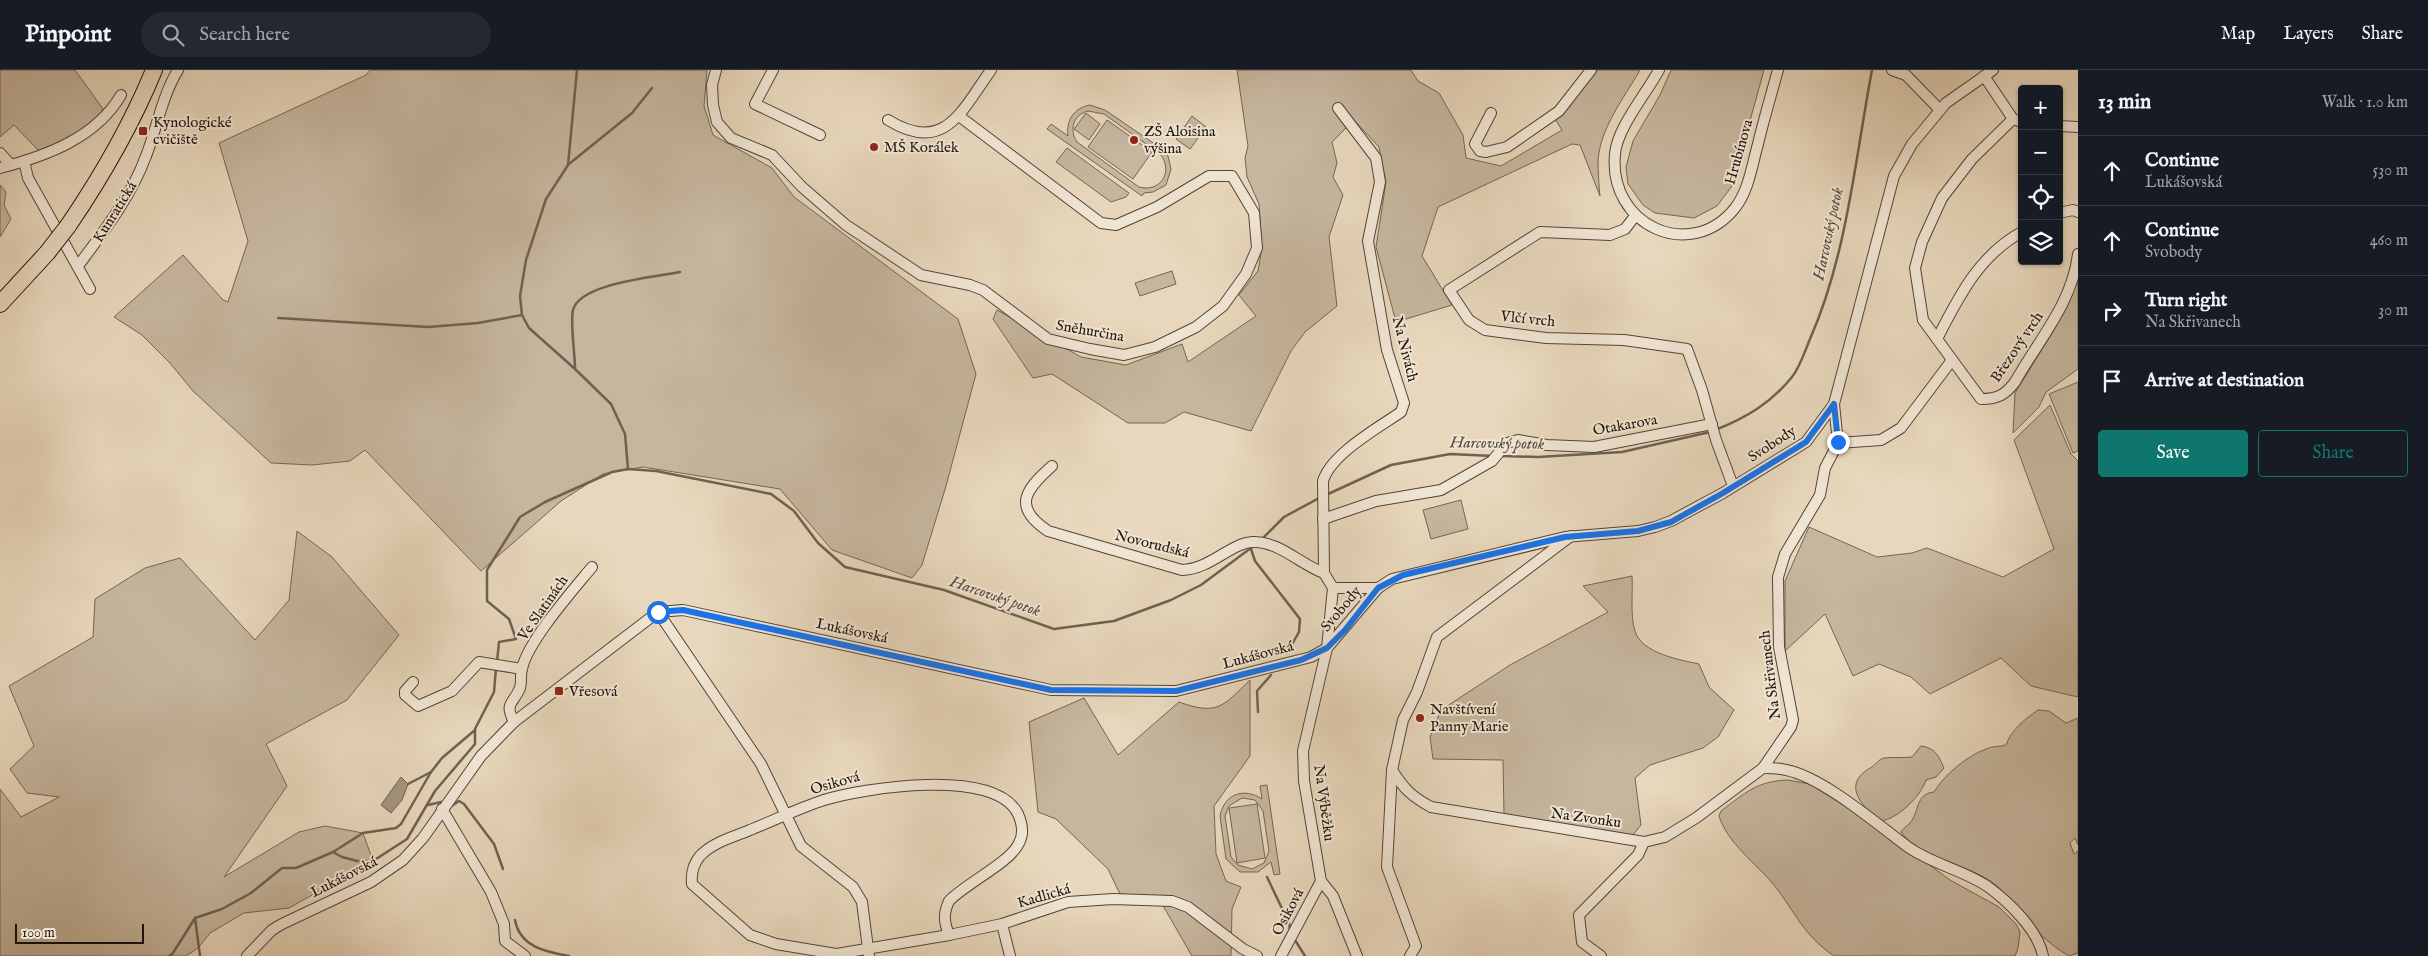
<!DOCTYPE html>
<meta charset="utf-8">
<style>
:root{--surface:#171b24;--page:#242831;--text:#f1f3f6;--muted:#9ea1a6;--line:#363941;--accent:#0f766e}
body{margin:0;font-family:"IM FELL English",serif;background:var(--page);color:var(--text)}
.controls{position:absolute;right:15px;top:15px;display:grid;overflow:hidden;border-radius:5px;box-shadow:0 1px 4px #0004}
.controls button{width:45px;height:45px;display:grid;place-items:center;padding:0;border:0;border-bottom:1px solid var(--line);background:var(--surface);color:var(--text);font:25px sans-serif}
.scale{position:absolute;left:15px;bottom:12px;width:129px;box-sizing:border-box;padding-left:5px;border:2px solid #20140b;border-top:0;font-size:14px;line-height:18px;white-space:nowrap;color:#20140b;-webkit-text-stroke:4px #f0e5d3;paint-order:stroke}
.stop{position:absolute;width:15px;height:15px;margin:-11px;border:4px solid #1a73e8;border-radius:50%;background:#fff}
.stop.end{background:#1a73e8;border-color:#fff;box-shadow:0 1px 5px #0008}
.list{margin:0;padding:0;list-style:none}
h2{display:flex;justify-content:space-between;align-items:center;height:65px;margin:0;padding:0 20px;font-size:21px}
h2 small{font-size:16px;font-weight:400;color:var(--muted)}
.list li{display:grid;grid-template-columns:32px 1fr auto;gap:15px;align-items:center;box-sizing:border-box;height:70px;padding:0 20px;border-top:1px solid var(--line)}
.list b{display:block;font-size:19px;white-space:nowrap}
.list p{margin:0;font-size:16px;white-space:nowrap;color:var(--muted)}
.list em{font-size:16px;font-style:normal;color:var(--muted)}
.actions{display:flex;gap:10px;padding:15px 20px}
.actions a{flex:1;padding:11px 0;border:1px solid var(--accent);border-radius:5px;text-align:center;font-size:18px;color:var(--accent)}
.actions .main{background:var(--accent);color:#fff}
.icon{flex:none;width:28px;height:28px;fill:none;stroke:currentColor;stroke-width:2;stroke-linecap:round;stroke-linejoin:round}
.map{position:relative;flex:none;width:2078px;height:886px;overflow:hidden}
header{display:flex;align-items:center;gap:30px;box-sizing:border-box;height:70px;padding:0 25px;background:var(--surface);border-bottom:1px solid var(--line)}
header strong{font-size:24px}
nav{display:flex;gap:28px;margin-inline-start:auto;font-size:18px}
.search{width:350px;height:45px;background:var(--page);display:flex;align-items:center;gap:12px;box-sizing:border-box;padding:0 18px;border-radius:28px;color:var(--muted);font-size:19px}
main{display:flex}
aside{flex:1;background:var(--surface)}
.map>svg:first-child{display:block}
.green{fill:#c6b69e;stroke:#736554;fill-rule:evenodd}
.water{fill:#a49580;stroke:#6f6151}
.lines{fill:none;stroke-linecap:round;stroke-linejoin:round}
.stream{stroke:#6f6151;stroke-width:2.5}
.minor-casing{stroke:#524537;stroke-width:12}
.primary-casing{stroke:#20140b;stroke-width:18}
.minor{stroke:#f0e5d3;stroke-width:10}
.primary{stroke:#e8d7bc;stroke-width:16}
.primary-bridge-casing{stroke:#20140b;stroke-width:18;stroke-linecap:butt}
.primary-bridge{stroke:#e8d7bc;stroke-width:16}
.route{stroke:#1a73e8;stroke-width:6}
.poi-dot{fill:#8f2418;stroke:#f0e5d3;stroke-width:2}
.labels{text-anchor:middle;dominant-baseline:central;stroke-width:4;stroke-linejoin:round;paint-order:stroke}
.poi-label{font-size:15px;fill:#20140b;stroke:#f0e5d3;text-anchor:start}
.street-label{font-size:15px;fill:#20140b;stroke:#f0e5d3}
.water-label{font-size:16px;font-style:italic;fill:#55483a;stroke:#f0e5d3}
</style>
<header>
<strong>Pinpoint</strong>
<div class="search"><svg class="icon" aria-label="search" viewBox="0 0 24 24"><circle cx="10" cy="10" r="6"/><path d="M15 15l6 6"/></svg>Search here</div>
<nav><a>Map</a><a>Layers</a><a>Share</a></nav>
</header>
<main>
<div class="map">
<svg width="2078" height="886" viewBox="0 0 2078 886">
<rect width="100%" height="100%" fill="#e8d7bc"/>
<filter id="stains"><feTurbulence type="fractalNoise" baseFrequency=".004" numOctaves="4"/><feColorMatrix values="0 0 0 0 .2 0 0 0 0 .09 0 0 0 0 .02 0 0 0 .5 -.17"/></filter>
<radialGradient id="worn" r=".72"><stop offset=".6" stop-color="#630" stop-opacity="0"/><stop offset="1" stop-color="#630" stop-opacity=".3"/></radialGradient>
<g class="green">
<path d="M 0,0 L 75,0 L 103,39 C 93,62 61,71 39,81 L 14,55 L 0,67 Z"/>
<path d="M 370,0 L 707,0 L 704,36 L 713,65 L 772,98 L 794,127 L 958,249 L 976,304 L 946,416 L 922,495 L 912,508 L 832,480 L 780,419 L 643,397 L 603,404 L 561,431 L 481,501 L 365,380 L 350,391 L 312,395 L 271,393 L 193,321 L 170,293 L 142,265 L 114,247 L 183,185 L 223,230 L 228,232 L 248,171 L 219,73 L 366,5 Z"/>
<path d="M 1237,0 L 1411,0 L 1418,11 L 1439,23 L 1463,65 L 1466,88 L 1501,96 L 1562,60 L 1555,49 L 1565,42 L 1597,0 L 1640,0 C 1624,28 1600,58 1598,91 C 1598,103 1599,115 1600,126 L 1580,75 L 1572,74 L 1438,137 L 1422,186 L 1452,235 L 1396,252 L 1376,177 L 1386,112 L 1379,77 L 1354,50 L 1332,72 L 1337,93 L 1333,107 L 1343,125 L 1329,167 L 1337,236 L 1305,262 L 1291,281 L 1251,361 L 1184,342 L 1165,353 L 1128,353 L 1052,304 L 1033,308 L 993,249 L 997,240 L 1081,287 L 1126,295 L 1182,274 L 1188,292 L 1256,246 L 1239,225 L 1258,201 L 1262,177 L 1259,134 L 1247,107 L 1245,88 L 1248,76 Z"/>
<path d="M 1671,0 L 1764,0 L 1732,116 L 1717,136 L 1694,148 L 1655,143 L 1643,135 L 1628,114 L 1626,97 L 1633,71 L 1660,25 Z"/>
<path d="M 1090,35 L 1105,40 L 1162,79 L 1168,86 L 1171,99 L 1166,115 L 1153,122 L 1144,123 L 1142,126 L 1047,59 L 1051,54 L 1068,66 C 1066,50 1074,38 1090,35 ZM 1088,41 L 1104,44 L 1160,84 C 1174,101 1161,123 1139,117 L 1077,72 C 1069,60 1073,45 1088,41 Z"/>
<path d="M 1086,43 L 1100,54 L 1089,70 L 1074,59 Z"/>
<path d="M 1192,46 L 1206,57 L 1190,79 L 1176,69 Z"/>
<path d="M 1107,50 L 1152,82 L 1133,109 L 1088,77 Z"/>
<path d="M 1067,78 L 1129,123 L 1126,127 L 1111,132 L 1056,92 Z"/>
<path d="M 0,115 L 6,122 L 4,135 L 11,149 L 0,167 Z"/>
<path d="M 1172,201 L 1176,214 L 1140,226 L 1135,213 Z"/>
<path d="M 2078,203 L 2078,299 L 2046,322 L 2039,337 L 2013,363 L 2015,323 L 2054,260 L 2070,228 Z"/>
<path d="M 2078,312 L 2078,381 L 2073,383 L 2049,324 Z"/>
<path d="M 2050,335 L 2071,384 L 2078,391 L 2078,627 L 2031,616 L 2001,588 L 1930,624 L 1911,607 L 1879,594 L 1853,606 L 1825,544 L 1785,581 L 1785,511 L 1809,457 L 1877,487 L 1912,483 L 1927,478 L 2003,507 L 2054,479 L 2014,370 Z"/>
<path d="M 1461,430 L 1468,459 L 1431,469 L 1423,440 Z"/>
<path d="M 297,461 L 332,487 L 399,565 L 347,630 L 266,674 L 287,716 L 224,807 L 299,762 L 325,756 L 363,763 L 373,791 L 289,838 L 244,843 L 210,863 L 198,878 L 186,886 L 0,886 L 0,719 L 21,747 L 59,727 L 27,723 L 10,699 L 34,676 L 9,616 L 93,567 L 95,529 L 145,498 L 180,488 L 255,570 L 289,530 Z"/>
<path d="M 1632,506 C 1633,521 1630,547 1635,561 C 1641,583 1680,590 1699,594 L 1709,617 L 1734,640 L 1718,667 L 1703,678 L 1650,695 L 1635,708 L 1641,755 L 1632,766 L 1504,744 L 1503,690 L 1433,689 L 1430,667 L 1441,640 L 1510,595 L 1608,542 L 1583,516 Z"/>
<path d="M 1250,610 L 1250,686 L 1214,736 L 1216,784 L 1226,811 L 1241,817 L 1232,839 L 1231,886 L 1192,886 L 1158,827 L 1120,824 L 1108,799 L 1056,749 L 1038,742 L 1029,652 L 1084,628 L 1118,685 L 1179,632 C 1218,646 1223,636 1250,610 Z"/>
<path d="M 2038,640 L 2049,641 L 2066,653 L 2078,648 L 2078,775 L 2075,768 L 2070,773 L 2074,784 L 2078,781 L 2078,883 L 2069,886 C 2045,872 2030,854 2012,834 C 2007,828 2003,821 1997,816 C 1969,793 1922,791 1901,762 C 1903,759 1907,756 1910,753 C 1920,741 1915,724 1934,722 C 1944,705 1967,686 1986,679 C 1992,676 1999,677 2006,675 C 2012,659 2024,650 2038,640 Z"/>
<path d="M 1921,676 C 1936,678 1939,687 1944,698 L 1936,707 L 1926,710 C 1921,726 1897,750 1880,751 C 1862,736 1840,714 1872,697 C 1876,694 1879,689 1884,688 C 1893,687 1903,688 1912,687 Z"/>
<path d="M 1788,710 L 1810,714 L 1882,760 L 1950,810 L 1999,837 L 2016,854 L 2020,862 L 2018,878 L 2015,886 L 1834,886 C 1803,865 1796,843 1774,815 C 1756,793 1728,774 1719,746 L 1721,741 C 1745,723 1757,711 1788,710 Z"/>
<path d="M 1267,715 L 1280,804 L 1274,805 L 1271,792 L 1258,802 L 1240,802 L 1226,789 L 1220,746 C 1224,724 1244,717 1262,729 L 1260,716 ZM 1242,728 L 1255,730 L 1263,741 L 1269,781 L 1264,793 L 1252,799 L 1238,795 L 1231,787 L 1225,746 L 1229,736 Z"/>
<path d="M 1257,734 L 1265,788 L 1237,793 L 1229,738 Z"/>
</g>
<path class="water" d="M 401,707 L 408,714 L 402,730 L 391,743 L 381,735 Z"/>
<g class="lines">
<g class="stream">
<path d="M 577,0 L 568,95 L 546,129 L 526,190 L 520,226 L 522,245 L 529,258 L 575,299 L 611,334 L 625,364 L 628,399"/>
<path d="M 569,94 L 632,43 L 652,18"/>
<path d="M 278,248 L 428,257 L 478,253 L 522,245"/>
<path d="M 575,298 C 575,285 570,251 573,240 C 580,213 657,207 680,202"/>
<path d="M 1715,360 C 1746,348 1771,333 1792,307 C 1800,297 1805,281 1810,269 C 1847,185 1855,90 1872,0"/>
<path d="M 1501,386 L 1538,387 L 1622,382 L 1710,362"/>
<path d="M 1326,425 L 1391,395 L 1450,384 L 1493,386"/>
<path d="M 1261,470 L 1284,447 L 1321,427"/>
<path d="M 1251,479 L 1255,491 L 1300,549 L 1299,562 L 1287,583"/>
<path d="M 497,592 L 499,572 L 516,569 L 509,549 L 487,531 L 487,500 L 520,447 L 545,432 L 612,402 L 628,399 L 656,401 L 771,424 L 794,441 L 818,473 L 845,497 L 944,520 L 1054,559 L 1114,551 L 1171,530 L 1201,515 L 1255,475"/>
<path d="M 1258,642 L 1257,621 L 1271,605"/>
<path d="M 408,714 L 431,702"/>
<path d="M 428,735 L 441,732"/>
<path d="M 450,737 L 459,731 L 464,734 L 494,774 L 503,799"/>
<path d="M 333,782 L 363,763 L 396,758 L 401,754 L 431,702 L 442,688 L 475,660"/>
<path d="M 1267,807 L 1289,853 L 1290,860"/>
<path d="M 195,848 L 200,886"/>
<path d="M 515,850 C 520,877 546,882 569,886"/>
<path d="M 1295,870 L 1305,886"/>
<path d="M 169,886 L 173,883 L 195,848 L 222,839 L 251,823 L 282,798 L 296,798 L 333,782 L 342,787 L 357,791 L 373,791 L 407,769 L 435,721 L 475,674 L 475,659 L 494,622 L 496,598"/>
</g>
<defs>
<g id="minor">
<path d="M 716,0 L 712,15 L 713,35 L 717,52 L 731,68 L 772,85 L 802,117 L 846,155 L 921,205 L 970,215 L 983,220 L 1048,269 L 1090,279 L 1124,285 L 1155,277 L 1196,257 L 1223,236 L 1246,204 L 1257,178 L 1254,143 L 1232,106 L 1209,106 L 1157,137 L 1116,155 L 1101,153 L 959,46"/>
<path d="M 773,0 L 755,34 L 820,65"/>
<path d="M 1659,0 C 1646,24 1617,58 1615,84 C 1608,156 1691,193 1735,138 C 1749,120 1752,95 1758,74 C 1764,49 1771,25 1778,0"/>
<path d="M 1892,0 L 1906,5 L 1940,40"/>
<path d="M 1984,6 L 2013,49 L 2022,52"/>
<path d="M 1338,38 L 1376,88 L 1380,112 L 1368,171 L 1387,280 L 1404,333 L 1401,342 C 1378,358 1331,384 1323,411 L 1324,503 L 1333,518 L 1327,578 L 1303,681 L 1304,711 L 1321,811 L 1333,826 L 1357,886"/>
<path d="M 1491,43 L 1475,74 L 1480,81 L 1486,82 L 1507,77 L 1559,41 L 1591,0"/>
<path d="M 2013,49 L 1972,89 L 1942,128 L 1922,172 L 1915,198 L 1923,250 L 1981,329 C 1998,329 2005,325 2015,312 C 2039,269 2072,234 2078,184"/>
<path d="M 888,50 C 945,85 962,40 991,0"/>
<path d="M 2059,56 L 2078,57"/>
<path d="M 0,83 L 11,95"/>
<path d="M 24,91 L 28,108 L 90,219"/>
<path d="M 0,98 C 46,86 96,68 121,25"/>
<path d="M 2059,143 L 2073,140 L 2078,142"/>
<path d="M 1635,146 L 1625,159 L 1610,165 L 1540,162 L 1449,220 L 1469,250 L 1485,260 L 1546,268 L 1624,270 L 1687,279 L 1702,320 L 1716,370 L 1733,416"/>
<path d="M 78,196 C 104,161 131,127 146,86 C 157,58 162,26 178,0"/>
<path d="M 1937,269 C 1958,228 1979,185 2022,162"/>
<path d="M 1838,373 L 1881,370 L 1901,358 L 1952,290"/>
<path d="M 1052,396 C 1025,420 1012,437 1048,461 L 1182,500 C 1211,499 1230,473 1253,472 C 1279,471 1301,495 1324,503"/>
<path d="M 1323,449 L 1376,431 L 1441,420 L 1492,391 L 1507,373 L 1518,370 L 1547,375 L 1594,377 L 1712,354"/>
<path d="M 1333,518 L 1378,518"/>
<path d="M 658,542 L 761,694 L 801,776 L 853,817 L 862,832 L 869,886"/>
<path d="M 413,612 L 405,621 L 405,625 L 418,636 L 452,621 L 479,592 L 522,599"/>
<path d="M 514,652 C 504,632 513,635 520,618 C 522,611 520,605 522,599 C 527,572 574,519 592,497"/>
<path d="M 1763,698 C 1771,698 1779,698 1786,700 C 1823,707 1878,755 1908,777 C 1932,794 1963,800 1987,816 C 2009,832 2038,860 2043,886"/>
<path d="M 1392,700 C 1404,719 1411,726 1431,737 L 1644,772 L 1665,767 L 1696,748 L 1763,698 L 1791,657 L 1793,650 L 1779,577 L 1778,507 L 1785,484 L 1820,425 L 1825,398 L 1838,373 L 1834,334"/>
<path d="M 442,739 L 491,822 L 504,854 L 505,871 L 525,886"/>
<path d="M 1002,854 L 1010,886"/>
<path d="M 836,884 L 776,874 L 750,865 L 692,814 C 691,803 693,794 700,786 C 713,772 734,767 750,760 C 775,750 799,738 824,730 C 864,718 995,697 1018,744 C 1022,753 1024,764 1019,773 C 1010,793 966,813 949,831 C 943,844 944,852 949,865"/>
<path d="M 831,885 L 949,865 L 1002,854 L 1068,832 L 1113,829 L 1172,831 L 1188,837 L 1243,879 L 1257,886"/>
<path d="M 247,886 L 272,860 L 282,854 L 371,812 L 403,790 L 423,768 L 481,686 L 514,652 L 658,542 L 683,540 L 1051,620 L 1176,621 L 1311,587 L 1327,578 L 1378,518 L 1392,509 L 1565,467 L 1638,461 L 1655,457 L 1671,451 L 1723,423 L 1806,372 L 1834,334 L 1894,106 L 1912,74 L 1946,33 L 1993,0"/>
<path d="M 1281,886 L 1321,811"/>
<path d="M 1410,886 L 1416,876 L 1387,797 L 1392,700 L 1403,650 L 1417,622 L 1437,567 L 1571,466"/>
<path d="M 1601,886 L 1582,872 L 1579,845 L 1638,785 L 1644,772"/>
</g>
<g id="primary">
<path d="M 68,156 C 102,106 131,56 154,0"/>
<path d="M 0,234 L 47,183"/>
</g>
</defs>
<use href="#minor" class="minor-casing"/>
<use href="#primary" class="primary-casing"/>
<use href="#minor" class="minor"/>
<use href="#primary" class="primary"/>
<defs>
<path id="primary-bridge" d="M 47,183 L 68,156"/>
</defs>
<use href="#primary-bridge" class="primary-bridge-casing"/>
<use href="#primary-bridge" class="primary-bridge"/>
</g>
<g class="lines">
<path class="route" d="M 658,542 L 683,540 L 1051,620 L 1176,621 L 1301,590 L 1327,578 L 1345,560 L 1378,518 L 1403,505 L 1565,467 L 1638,461 L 1671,452 L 1723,423 L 1806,372 L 1834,334 L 1838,372"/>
</g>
<g class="poi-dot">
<rect x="138" y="56" width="10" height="10" rx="2.5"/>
<circle cx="1134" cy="70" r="5"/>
<circle cx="874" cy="77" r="5"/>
<rect x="554" y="616" width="10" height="10" rx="2.5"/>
<circle cx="1420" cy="648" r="5"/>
</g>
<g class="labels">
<g class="poi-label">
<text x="153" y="52">Kynologické<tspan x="153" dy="17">cvičiště</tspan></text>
<text x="1144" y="61">ZŠ Aloisina<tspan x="1144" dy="17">výšina</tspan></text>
<text x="884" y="77">MŠ Korálek</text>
<text x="569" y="621">Vřesová</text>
<text x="1430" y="639">Navštívení<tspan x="1430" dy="17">Panny Marie</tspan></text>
</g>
<g class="street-label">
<text transform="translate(1739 82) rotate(-74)">Hrubínova</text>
<text transform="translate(115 142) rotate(-58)">Kunratická</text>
<text transform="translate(1528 249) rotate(6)">Vlčí vrch</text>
<text transform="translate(1090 261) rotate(10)">Sněhurčina</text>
<text transform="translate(2017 277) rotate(-56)">Březový vrch</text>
<text transform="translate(1405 279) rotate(76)">Na Nivách</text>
<text transform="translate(1625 355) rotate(-10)">Otakarova</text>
<text transform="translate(1772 374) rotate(-33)">Svobody</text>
<text transform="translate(1152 474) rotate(14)">Novorudská</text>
<text transform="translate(543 538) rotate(-55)">Ve Slatinách</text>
<text transform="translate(1341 539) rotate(-50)">Svobody</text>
<text transform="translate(852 561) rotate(12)">Lukášovská</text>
<text transform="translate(1258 585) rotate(-15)">Lukášovská</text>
<text transform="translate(1770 605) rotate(-97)">Na Skřivanech</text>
<text transform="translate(835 713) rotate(-16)">Osiková</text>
<text transform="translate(1324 733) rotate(82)">Na Výběžku</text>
<text transform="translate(1586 748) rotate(8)">Na Zvonku</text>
<text transform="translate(344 807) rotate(-27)">Lukášovská</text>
<text transform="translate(1044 826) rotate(-16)">Kadlická</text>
<text transform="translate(1288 842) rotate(-62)">Osiková</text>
</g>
<g class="water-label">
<text transform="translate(1829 164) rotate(-78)">Harcovský potok</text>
<text transform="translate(1497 374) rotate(1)">Harcovský potok</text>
<text transform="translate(995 527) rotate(19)">Harcovský potok</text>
</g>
</g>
<rect width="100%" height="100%" filter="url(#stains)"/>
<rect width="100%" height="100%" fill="url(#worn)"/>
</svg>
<div class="controls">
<button>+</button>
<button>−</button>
<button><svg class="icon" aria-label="locate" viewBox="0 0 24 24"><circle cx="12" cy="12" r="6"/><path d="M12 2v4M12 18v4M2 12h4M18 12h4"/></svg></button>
<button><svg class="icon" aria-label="layers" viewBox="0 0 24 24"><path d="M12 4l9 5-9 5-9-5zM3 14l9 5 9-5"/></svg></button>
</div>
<div class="scale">100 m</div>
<div class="stop" style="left:658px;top:542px"></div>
<div class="stop end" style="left:1838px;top:372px"></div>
</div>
<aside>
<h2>13 min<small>Walk · 1.0 km</small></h2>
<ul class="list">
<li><svg class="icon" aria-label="ahead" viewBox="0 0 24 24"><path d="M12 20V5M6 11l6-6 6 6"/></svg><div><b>Continue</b><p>Lukášovská</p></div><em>530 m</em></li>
<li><svg class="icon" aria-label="ahead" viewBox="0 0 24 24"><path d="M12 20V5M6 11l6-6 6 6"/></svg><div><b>Continue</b><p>Svobody</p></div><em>460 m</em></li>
<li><svg class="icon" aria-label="right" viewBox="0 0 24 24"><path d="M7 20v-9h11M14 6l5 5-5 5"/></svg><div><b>Turn right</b><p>Na Skřivanech</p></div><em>30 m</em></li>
<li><svg class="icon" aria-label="arrive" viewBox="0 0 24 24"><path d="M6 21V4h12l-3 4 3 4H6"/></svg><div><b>Arrive at destination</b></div></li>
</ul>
<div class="actions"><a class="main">Save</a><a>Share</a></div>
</aside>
</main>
